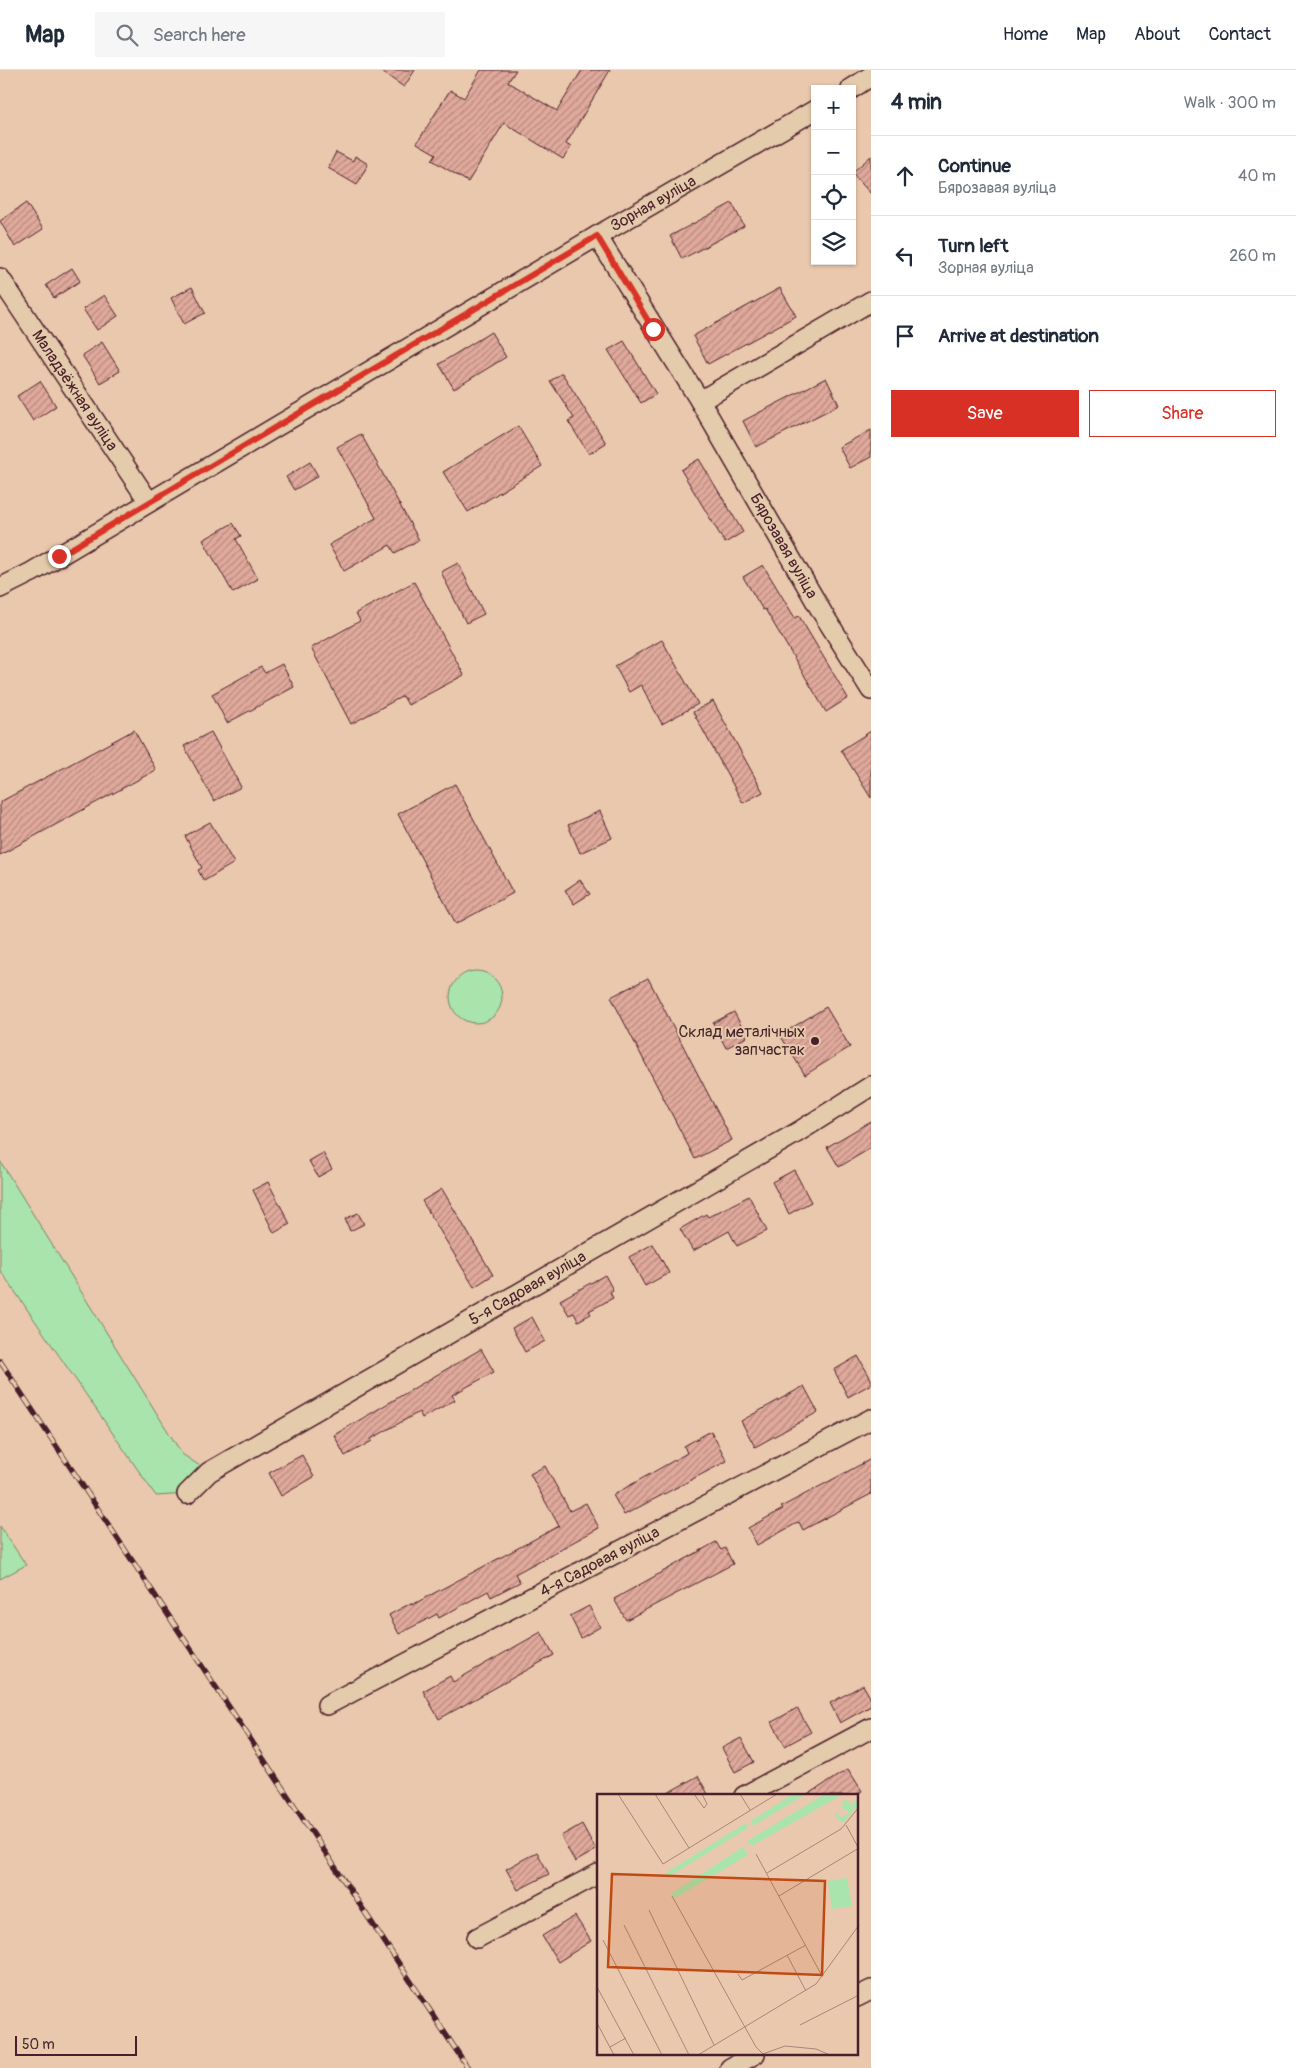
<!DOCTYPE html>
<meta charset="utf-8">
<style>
:root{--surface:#fff;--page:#f6f6f7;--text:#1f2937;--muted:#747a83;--line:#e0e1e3;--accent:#d93025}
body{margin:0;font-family:Pangolin,sans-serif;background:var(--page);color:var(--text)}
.controls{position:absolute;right:15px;top:15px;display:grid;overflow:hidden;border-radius:0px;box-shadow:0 1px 4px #0004}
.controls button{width:45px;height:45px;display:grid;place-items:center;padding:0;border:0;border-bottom:1px solid var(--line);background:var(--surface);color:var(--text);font:25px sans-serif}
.scale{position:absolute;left:15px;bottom:12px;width:122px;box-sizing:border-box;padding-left:5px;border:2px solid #4a1f2b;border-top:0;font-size:14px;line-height:18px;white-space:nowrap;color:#4a1f2b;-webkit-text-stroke:4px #e4cbac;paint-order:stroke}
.stop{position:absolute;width:15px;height:15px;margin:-11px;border:4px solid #d93025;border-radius:50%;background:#fff}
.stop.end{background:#d93025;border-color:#fff;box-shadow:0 1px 5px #0008}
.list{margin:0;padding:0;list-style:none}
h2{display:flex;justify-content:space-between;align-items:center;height:65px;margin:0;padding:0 20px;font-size:21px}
h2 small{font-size:16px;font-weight:400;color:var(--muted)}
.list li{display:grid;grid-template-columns:32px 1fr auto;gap:15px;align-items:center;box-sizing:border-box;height:80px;padding:0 20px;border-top:1px solid var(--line)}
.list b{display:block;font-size:19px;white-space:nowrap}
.list p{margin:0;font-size:16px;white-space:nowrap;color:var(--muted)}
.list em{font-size:16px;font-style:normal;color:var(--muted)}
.actions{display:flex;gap:10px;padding:15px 20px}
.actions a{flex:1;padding:11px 0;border:1px solid var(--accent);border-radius:0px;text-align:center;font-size:18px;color:var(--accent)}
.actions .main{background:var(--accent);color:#fff}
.icon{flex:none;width:28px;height:28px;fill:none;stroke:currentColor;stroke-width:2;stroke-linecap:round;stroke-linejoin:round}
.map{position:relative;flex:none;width:871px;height:1998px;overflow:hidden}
header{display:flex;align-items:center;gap:30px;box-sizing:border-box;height:70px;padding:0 25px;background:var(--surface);border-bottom:1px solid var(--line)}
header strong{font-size:24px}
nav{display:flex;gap:28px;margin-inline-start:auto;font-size:18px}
.search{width:350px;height:45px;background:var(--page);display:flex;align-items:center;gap:12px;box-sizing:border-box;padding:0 18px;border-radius:0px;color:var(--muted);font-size:19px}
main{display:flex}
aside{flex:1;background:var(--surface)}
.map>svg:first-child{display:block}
.green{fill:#a8e4ab;stroke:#79826b}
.building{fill:url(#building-hatch);stroke:#4a1f2b}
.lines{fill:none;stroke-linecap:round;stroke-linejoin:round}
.street-casing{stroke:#4a1f2b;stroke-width:22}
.street{stroke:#e4cbac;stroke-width:19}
.rail-casing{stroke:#4a1f2b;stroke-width:5.5}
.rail{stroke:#e4cbac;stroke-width:4;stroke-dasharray:11;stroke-linecap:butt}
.route{stroke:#d93025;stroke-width:6}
.poi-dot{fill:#4a1f2b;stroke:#e4cbac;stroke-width:2}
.labels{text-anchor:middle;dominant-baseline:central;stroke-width:4;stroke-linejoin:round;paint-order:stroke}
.street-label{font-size:16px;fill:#4a1f2b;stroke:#e4cbac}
.poi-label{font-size:16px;fill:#4a1f2b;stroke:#e4cbac;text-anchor:end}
.inset-road{fill:none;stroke:#aa8479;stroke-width:1}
.view{fill:#c04a14;fill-opacity:0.15;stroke:#c04a14;stroke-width:2.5}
.inset-edge{fill:none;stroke:#4a1f2b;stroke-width:2.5}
</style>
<header>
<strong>Map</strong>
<div class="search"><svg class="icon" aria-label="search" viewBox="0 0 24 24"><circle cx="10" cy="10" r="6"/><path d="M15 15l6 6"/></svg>Search here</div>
<nav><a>Home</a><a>Map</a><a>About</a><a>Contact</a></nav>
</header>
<main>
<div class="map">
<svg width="871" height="1998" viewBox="0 0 871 1998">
<defs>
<pattern id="building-hatch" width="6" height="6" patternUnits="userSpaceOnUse" patternTransform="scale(1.25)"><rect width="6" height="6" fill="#e0a99c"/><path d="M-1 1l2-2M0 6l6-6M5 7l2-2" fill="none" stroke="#b8897f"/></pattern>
</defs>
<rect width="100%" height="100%" fill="#eac8ad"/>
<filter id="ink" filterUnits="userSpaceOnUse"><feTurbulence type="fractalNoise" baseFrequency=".02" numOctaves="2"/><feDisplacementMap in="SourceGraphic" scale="10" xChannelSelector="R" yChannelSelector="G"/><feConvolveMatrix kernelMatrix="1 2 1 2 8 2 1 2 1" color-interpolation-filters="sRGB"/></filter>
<g filter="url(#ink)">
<g class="green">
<circle cx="476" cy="927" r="26"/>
<path d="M 0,1091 L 182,1384 L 209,1402 L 187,1424 L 156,1426 L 0,1200 Z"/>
<path d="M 0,1456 L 26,1495 L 0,1509 Z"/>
</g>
<g class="building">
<path d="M 379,0 L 415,0 L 404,17 Z"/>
<path d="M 481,0 L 516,0 L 508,12 L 557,41 L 582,0 L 610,0 L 566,74 L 571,77 L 563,89 L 504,53 L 468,112 L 432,90 L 436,84 L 417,73 L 450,20 L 464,28 Z"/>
<path d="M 336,82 L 353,91 L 355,86 L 368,94 L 357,115 L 328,98 Z"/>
<path d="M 871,86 L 871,124 L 852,103 Z"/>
<path d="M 26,133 L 43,159 L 15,177 L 0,151 Z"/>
<path d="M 732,133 L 744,156 L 682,189 L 670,166 Z"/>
<path d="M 72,198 L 80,211 L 54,228 L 46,215 Z"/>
<path d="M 192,217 L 205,243 L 184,254 L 171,228 Z"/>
<path d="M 780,218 L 796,246 L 708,294 L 693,266 Z"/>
<path d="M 104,225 L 118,246 L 97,260 L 83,239 Z"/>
<path d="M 491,262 L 506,287 L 454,319 L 439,294 Z"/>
<path d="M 624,271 L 656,324 L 641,333 L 608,280 Z"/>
<path d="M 102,272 L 120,301 L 100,313 L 82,285 Z"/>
<path d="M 562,303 L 606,373 L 589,384 L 568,351 L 574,348 L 550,311 Z"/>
<path d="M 826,308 L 839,335 L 756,377 L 743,351 Z"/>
<path d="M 40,311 L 56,336 L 33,351 L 17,326 Z"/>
<path d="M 518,356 L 542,396 L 468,442 L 443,402 Z"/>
<path d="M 871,360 L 871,387 L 850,398 L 839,377 Z"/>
<path d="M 361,364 L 419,470 L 395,483 L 390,475 L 344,501 L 329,475 L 376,448 L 337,377 Z"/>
<path d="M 699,389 L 743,462 L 725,473 L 681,400 Z"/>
<path d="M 310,392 L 318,406 L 294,420 L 286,407 Z"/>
<path d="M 233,453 L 241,466 L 236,469 L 258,509 L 233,523 L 203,470 Z"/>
<path d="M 458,493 L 484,544 L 466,553 L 441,502 Z"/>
<path d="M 763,495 L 795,548 L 799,546 L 848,628 L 826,642 L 765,539 L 763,540 L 743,507 Z"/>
<path d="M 414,512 L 464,605 L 408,635 L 403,626 L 351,654 L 311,578 L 360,551 L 356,543 Z"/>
<path d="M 662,570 L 698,634 L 662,654 L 641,615 L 629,622 L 615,596 Z"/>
<path d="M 282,594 L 294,617 L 227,653 L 212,624 L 261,597 L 265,603 Z"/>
<path d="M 713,631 L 763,722 L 743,733 L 693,642 Z"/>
<path d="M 134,660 L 156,700 L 0,785 L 0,732 Z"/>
<path d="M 871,661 L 871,728 L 841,680 Z"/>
<path d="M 211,662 L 241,717 L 214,731 L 184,676 Z"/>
<path d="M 455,714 L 513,823 L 456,854 L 398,744 Z"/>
<path d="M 600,741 L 612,768 L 580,783 L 568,755 Z"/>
<path d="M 210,752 L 234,793 L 204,811 L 198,800 L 202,798 L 185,766 Z"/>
<path d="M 580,810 L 590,824 L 574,834 L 565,820 Z"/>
<path d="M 648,908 L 732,1070 L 695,1089 L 611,927 Z"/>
<path d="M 826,937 L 850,977 L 805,1005 L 780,965 Z"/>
<path d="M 734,942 L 747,967 L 726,978 L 713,953 Z"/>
<path d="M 871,1051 L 871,1078 L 839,1097 L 827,1077 Z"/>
<path d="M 323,1083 L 332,1099 L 318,1107 L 309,1091 Z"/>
<path d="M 794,1100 L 811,1132 L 789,1144 L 772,1112 Z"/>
<path d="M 268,1112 L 290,1154 L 274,1163 L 253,1120 Z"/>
<path d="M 442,1119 L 493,1205 L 474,1217 L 422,1131 Z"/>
<path d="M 749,1126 L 767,1161 L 737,1176 L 729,1161 L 693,1181 L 680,1159 L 706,1144 L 708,1147 Z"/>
<path d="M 358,1143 L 364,1154 L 350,1161 L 345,1149 Z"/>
<path d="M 653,1174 L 669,1203 L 645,1216 L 629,1187 Z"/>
<path d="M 605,1205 L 613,1220 L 610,1222 L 613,1228 L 589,1241 L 591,1244 L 578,1251 L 574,1243 L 569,1245 L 560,1230 Z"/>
<path d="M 532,1247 L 545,1271 L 525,1282 L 512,1258 Z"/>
<path d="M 481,1279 L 494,1302 L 452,1325 L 455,1330 L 422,1348 L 419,1342 L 371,1369 L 372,1371 L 345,1386 L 334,1365 Z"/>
<path d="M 858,1286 L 871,1309 L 871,1314 L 848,1327 L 834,1300 Z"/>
<path d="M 804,1316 L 818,1342 L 755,1377 L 741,1351 Z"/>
<path d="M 711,1361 L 727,1391 L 624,1445 L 613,1425 L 687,1383 L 684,1376 Z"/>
<path d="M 302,1385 L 314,1407 L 281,1426 L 269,1403 Z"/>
<path d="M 871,1389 L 871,1424 L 803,1460 L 799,1452 L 757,1475 L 748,1458 L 783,1439 L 781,1437 Z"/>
<path d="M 545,1396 L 570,1441 L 586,1433 L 599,1458 L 515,1504 L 520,1512 L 491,1527 L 488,1521 L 439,1548 L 437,1544 L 399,1564 L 389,1545 L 411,1533 L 412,1535 L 559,1456 L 530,1404 Z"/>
<path d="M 716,1472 L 721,1480 L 725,1478 L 733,1494 L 626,1550 L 614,1529 Z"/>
<path d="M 589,1536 L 600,1557 L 581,1568 L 570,1546 Z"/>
<path d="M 541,1562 L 554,1585 L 439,1649 L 423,1621 L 450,1606 L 453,1612 Z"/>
<path d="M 863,1615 L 871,1629 L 871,1636 L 840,1653 L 830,1633 Z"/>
<path d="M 797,1638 L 811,1662 L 785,1676 L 772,1652 Z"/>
<path d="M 741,1668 L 754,1692 L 735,1702 L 722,1678 Z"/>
<path d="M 848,1699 L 862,1721 L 855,1726 L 806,1726 Z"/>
<path d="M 698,1706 L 709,1726 L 662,1726 Z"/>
<path d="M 582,1754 L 596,1780 L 575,1792 L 561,1766 Z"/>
<path d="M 537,1782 L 549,1804 L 518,1820 L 506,1799 Z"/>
<path d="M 575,1846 L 591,1871 L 558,1892 L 542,1866 Z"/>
</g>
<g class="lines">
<defs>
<g id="street">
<path d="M 851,19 L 871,6"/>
<path id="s1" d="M 597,166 L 700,331 L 823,544 L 871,620"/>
<path id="s2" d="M 0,208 L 149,432"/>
<path d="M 700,331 L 871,231"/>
<path id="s3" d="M 0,518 L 32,502 L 597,166 L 815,40"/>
<path id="s4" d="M 187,1424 L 209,1402 L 798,1062 L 871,1016"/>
<path id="s5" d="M 327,1635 L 871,1349"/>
<path d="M 744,1726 L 871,1658"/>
<path d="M 477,1868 L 598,1804"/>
<path d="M 857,1927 L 871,1920"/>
<path d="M 730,1998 L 755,1984"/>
</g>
</defs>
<use href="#street" class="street-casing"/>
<use href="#street" class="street"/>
<defs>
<path id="rail" d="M 0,1291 L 468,1998"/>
</defs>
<use href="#rail" class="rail-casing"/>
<use href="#rail" class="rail"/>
</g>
</g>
<g class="lines" filter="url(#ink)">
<path class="route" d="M 59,486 L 597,166 L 653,259"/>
</g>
<circle class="poi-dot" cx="815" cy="971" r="5"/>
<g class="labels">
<g class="street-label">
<text stroke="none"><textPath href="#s3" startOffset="758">Зорная вуліца</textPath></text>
<text stroke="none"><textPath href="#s2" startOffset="135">Маладзёжная вуліца</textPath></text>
<text stroke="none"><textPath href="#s1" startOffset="362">Бярозавая вуліца</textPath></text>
<text stroke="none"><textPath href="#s4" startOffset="399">5-я Садовая вуліца</textPath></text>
<text stroke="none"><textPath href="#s5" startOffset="308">4-я Садовая вуліца</textPath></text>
</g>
<g class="poi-label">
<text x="805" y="962">Склад металічных<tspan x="805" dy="18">запчастак</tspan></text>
</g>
</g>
<g transform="translate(597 1724)">
<rect width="261" height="261" fill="#eac8ad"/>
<path d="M 251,4 L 252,11 L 261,5 L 261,12 L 248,27 L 257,16 L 253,13 L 256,16 L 246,29 L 240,24 L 238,20 L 241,17 L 242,24 L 251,20 L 251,15 L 248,17 L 245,13 L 246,6 L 248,8 ZM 149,29 L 151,34 L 68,85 L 70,78 ZM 146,53 L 151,61 L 78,104 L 75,102 L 75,99 ZM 250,84 L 255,112 L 235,115 L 231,87 Z" fill="#a8e4ab"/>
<path d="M 196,0 L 209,0 L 156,32 L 154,27 ZM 228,0 L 246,0 L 155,52 L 150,47 Z" fill="#a8e4ab"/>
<path class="inset-road" d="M 21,0 L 66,70 L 180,0M 58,0 L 92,54M 97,0 L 107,14 L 110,10 L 105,0M 143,0 L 153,16M 249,31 L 262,55M 159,60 L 225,182M 170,79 L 244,35 L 262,13M 75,102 L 159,253 L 166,260M 182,102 L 262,54M 52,116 L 117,251M 27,131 L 92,261M 6,146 L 65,261M 190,161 L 209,197M 141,180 L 145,186 L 209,151M 0,193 L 37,261M 0,229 L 17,261M 203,231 L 262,201M 13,253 L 29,244M 101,261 L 219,190 L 262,131M 163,261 L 188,252 L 219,255 L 233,261"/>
<path class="view" d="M 15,80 L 228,87 L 225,181 L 11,173 Z"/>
<rect width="261" height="261" class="inset-edge"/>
</g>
</svg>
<div class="controls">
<button>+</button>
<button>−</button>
<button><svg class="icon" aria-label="locate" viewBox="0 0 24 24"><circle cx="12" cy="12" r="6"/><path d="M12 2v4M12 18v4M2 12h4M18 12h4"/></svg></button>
<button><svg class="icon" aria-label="layers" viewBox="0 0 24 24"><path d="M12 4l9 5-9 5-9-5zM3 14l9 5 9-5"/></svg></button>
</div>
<div class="scale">50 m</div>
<div class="stop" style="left:653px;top:259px"></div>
<div class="stop end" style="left:59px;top:486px"></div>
</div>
<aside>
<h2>4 min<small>Walk · 300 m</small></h2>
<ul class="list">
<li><svg class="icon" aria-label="ahead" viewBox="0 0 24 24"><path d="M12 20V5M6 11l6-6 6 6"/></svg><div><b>Continue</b><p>Бярозавая вуліца</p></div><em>40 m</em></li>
<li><svg class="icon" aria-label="left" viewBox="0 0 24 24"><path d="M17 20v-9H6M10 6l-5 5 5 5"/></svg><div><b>Turn left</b><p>Зорная вуліца</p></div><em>260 m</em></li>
<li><svg class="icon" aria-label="arrive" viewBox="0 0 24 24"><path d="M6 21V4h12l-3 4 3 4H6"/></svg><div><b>Arrive at destination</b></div></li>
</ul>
<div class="actions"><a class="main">Save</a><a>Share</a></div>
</aside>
</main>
